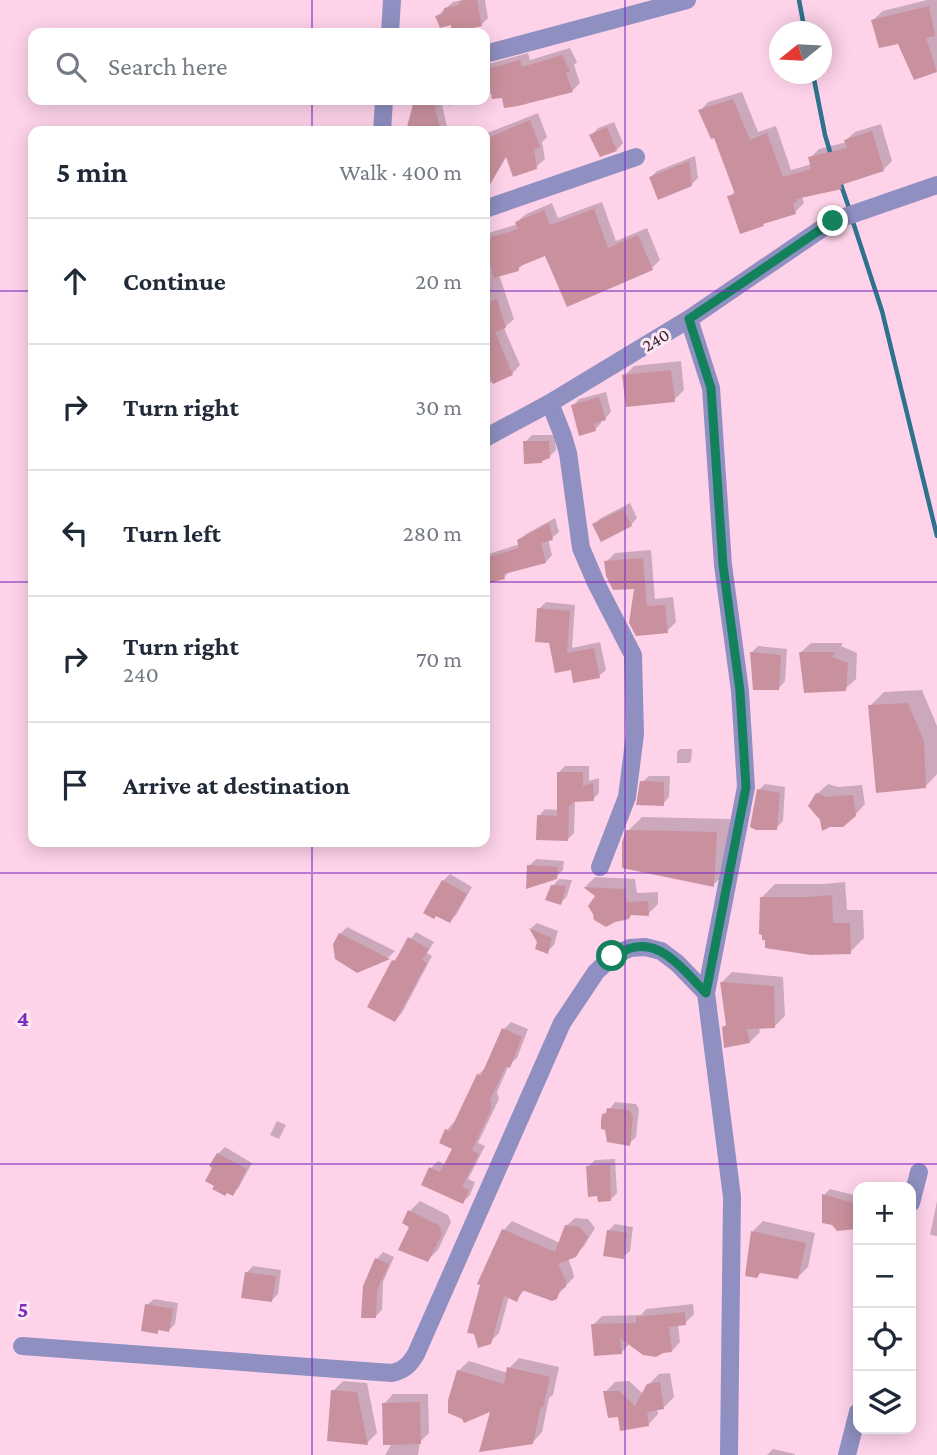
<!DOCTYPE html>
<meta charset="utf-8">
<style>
:root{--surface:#fff;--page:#f6f6f7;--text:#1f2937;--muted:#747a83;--line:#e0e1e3}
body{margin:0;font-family:"Crimson Pro",serif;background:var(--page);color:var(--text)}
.controls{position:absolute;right:21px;bottom:21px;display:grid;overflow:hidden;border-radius:14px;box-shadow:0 4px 18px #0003}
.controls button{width:63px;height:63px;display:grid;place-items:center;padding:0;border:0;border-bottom:2px solid var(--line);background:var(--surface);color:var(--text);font:35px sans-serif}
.compass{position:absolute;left:769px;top:21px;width:63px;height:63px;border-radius:50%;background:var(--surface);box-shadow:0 4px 18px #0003;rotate:252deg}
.stop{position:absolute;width:21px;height:21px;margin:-16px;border:5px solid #14815d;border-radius:50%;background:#fff}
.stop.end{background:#14815d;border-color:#fff;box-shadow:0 2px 7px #0008}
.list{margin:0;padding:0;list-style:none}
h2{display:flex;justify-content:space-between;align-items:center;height:91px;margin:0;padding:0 28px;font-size:30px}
h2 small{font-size:23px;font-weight:400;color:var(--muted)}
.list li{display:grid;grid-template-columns:46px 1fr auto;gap:21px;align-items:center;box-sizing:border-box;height:126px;padding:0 28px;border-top:2px solid var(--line)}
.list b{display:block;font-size:26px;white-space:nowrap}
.list p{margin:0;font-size:23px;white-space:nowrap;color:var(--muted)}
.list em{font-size:23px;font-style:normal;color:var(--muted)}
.icon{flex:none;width:38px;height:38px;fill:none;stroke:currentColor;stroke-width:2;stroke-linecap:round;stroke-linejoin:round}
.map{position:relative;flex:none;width:937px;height:1455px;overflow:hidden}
.search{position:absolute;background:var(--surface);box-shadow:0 4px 18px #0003;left:28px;top:28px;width:462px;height:77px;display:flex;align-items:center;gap:18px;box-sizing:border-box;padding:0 24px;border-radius:14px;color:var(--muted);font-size:26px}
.panel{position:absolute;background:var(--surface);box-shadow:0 4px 18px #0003;left:28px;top:126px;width:462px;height:721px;border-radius:14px}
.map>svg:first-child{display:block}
.shadow{fill:#0003}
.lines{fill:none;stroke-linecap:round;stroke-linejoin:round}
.stream{stroke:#2e728d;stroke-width:4.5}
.building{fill:#c9919d}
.street{stroke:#8f8fc1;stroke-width:18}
.route{stroke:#14815d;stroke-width:9}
.grid{fill:none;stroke:#7b2cbf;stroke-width:2;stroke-opacity:0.55}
.labels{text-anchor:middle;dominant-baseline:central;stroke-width:6;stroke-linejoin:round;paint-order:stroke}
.street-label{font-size:18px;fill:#311e29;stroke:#fde7f3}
.grid-label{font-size:23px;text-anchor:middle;font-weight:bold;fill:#7b2cbf;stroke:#fde7f3;stroke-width:6;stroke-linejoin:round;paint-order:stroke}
</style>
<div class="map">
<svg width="937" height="1455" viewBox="0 0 937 1455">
<rect width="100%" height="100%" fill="#fed3ea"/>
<g class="shadow">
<path d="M 463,0 L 485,0 L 488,18 L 482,24 L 437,16 L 453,2 Z"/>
<path d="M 927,0 L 937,0 L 937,71 L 873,20 L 883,11 Z"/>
<path d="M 570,48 L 577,62 L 574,65 L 580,83 L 572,91 L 503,97 L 493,93 L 485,96 L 485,65 L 528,53 L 530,60 Z"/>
<path d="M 742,92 L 758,132 L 776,126 L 791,170 L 812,164 L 810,158 L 819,149 L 847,142 L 846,140 L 855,132 L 881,124 L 892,161 L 883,170 L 847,181 L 841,187 L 802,196 L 804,203 L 795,212 L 767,221 L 763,224 L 741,231 L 730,197 L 735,191 L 716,136 L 700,111 L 708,102 Z"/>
<path d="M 416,100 L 441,100 L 448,131 L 408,131 Z"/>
<path d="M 448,100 L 471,100 L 449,106 Z"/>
<path d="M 538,113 L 547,137 L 542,142 L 545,159 L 536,167 L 509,148 L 487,186 L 485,187 L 485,134 Z"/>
<path d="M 614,122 L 623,143 L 617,150 L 601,155 L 592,135 L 598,128 Z"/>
<path d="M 695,156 L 698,178 L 691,185 L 651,177 L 657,171 Z"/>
<path d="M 602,202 L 616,241 L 647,228 L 660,260 L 652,268 L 546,254 L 525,262 L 518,270 L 499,275 L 514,319 L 504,328 L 520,365 L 512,374 L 485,385 L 488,393 L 485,396 L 485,234 L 518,224 L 517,222 L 526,214 L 552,203 L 558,218 Z"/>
<path d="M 681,361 L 684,390 L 674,400 L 624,376 L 634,366 Z"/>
<path d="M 606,392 L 611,412 L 605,419 L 601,420 L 601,423 L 595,430 L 573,406 L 579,399 Z"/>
<path d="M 532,435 L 555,435 L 556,450 L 549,457 L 525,442 Z"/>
<path d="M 630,503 L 637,518 L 631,525 L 594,524 L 601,518 Z"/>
<path d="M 555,518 L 559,532 L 552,538 L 548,539 L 552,555 L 546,562 L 511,570 L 504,577 L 485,582 L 485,555 L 520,544 L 519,541 L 526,534 Z"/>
<path d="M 651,550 L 655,599 L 673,597 L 676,622 L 667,631 L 637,634 L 636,587 L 606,562 L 615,553 Z"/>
<path d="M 546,602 L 575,605 L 572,648 L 600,642 L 606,670 L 599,676 L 572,668 L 550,641 L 539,609 Z"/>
<path d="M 811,643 L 843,643 L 841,646 L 857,653 L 856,679 L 845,689 L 800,653 Z"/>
<path d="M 758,646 L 787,649 L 785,681 L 779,688 L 752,652 Z"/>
<path d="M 922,690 L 937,726 L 937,774 L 925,787 L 870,706 L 884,692 Z"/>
<path d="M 680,749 L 692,749 L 691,761 L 689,763 L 677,763 L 677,752 Z"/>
<path d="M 565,766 L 589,766 L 589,781 L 599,778 L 599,793 L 593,799 L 575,800 L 574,833 L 567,840 L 539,816 L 545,809 L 558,810 L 558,773 Z"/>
<path d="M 649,776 L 670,776 L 669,797 L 663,804 L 642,782 Z"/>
<path d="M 765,784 L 785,787 L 783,821 L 776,828 L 759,790 Z"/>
<path d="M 828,784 L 838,787 L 862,785 L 865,804 L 855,815 L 817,794 Z"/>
<path d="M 642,817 L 730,819 L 727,872 L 713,885 L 628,831 Z"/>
<path d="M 536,859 L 564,861 L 563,870 L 556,877 L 529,866 Z"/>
<path d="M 450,874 L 472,887 L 456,915 L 449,921 L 437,914 L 425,912 L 443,881 Z"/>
<path d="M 595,877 L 635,879 L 637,893 L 658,892 L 658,904 L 648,914 L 597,895 L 585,887 Z"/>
<path d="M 559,879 L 572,880 L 567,896 L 561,903 L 553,886 Z"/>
<path d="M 845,882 L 847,910 L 863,910 L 864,938 L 850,952 L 762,897 L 775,884 L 823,884 Z"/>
<path d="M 537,923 L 558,931 L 554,945 L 547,952 L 531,928 Z"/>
<path d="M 347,927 L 395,951 L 389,957 L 357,971 L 340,934 Z"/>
<path d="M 416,932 L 434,942 L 427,953 L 432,956 L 402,1013 L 395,1020 L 394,961 Z"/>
<path d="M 732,972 L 783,977 L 785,1016 L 775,1026 L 759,1027 L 760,1032 L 750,1042 L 724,1027 L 727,1024 L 722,982 Z"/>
<path d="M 511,1022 L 528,1029 L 517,1058 L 509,1065 L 497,1092 L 499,1099 L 478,1143 L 485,1146 L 468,1179 L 475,1182 L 470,1195 L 463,1202 L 431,1168 L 438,1161 L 446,1165 L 454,1148 L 447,1130 L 454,1122 L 456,1123 L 478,1075 L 485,1068 L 504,1029 Z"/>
<path d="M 615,1102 L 636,1104 L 639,1109 L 636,1137 L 629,1144 L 608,1111 Z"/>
<path d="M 277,1121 L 286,1125 L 279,1139 L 270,1135 Z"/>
<path d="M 225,1147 L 252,1163 L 239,1187 L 233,1194 L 218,1154 Z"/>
<path d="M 615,1159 L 617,1193 L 611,1199 L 588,1167 L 595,1160 Z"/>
<path d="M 830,1189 L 858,1196 L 858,1225 L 856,1227 L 824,1195 Z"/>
<path d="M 420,1201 L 448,1215 L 451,1222 L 438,1250 L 428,1260 L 412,1226 L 410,1211 Z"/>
<path d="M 937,1201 L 937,1236 L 930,1235 Z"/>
<path d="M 575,1218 L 588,1219 L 595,1228 L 584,1246 L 575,1255 L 568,1258 L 573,1272 L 574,1277 L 556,1297 L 526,1289 L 516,1299 L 509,1296 L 499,1333 L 490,1342 L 482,1284 L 480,1283 L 504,1230 L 512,1221 L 560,1243 L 566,1226 Z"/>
<path d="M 763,1221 L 815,1233 L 808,1267 L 798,1277 L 761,1271 L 747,1275 L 753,1231 Z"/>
<path d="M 615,1224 L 633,1227 L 630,1251 L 623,1257 L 608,1231 Z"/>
<path d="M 383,1252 L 394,1257 L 383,1282 L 382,1310 L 375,1317 L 365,1286 L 377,1259 Z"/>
<path d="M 253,1266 L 281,1270 L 278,1294 L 272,1300 L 246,1273 Z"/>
<path d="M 154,1299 L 178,1303 L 175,1324 L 169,1330 L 160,1329 L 157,1332 L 147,1305 Z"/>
<path d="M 693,1304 L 694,1314 L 685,1323 L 678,1324 L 680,1342 L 672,1351 L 630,1343 L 621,1353 L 593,1325 L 602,1316 L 641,1315 L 646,1309 Z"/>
<path d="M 519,1358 L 559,1367 L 553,1395 L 549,1398 L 542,1432 L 532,1443 L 493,1409 L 458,1371 L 469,1361 L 508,1373 L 509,1368 Z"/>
<path d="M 670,1373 L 674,1397 L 663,1408 L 657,1408 L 658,1414 L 648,1425 L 619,1415 L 605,1392 L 615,1382 L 629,1381 L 643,1394 L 648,1385 L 659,1374 Z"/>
<path d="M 343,1381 L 367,1383 L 377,1433 L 367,1443 L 333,1391 Z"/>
<path d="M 393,1394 L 428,1394 L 429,1433 L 420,1442 L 418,1455 L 385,1455 L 391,1445 L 385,1445 L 384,1404 Z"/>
<path d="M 773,1449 L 795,1454 L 795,1455 L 767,1455 Z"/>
</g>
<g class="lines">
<g class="stream">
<path d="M 799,0 L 805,32"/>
<path d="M 813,74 L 825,135 L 831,155"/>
<path d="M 839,179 L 850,211"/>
<path d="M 852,219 L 882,311 L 937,536"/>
</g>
</g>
<g class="building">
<path d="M 466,0 L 477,0 L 482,26 L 452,33 L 451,25 L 440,28 L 435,16 L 443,14 L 444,8 L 459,5 L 460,1 Z"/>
<path d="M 929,6 L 935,36 L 926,38 L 937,72 L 914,80 L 898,44 L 879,48 L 871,20 Z"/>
<path d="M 562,55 L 570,71 L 566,73 L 573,92 L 518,106 L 504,108 L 502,98 L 492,99 L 487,69 L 520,60 L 522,67 Z"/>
<path d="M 733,99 L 750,140 L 767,133 L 783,177 L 811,169 L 808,157 L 847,148 L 844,140 L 872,131 L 884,171 L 841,185 L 842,189 L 796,199 L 797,202 L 793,203 L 796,214 L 763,224 L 764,226 L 740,234 L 727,196 L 735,194 L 714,138 L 711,139 L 698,110 Z"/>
<path d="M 414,100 L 434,104 L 441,131 L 406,131 Z"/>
<path d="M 530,120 L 540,147 L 534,149 L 537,169 L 513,177 L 506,157 L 485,193 L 485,139 Z"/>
<path d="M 607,127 L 617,151 L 600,157 L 589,135 Z"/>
<path d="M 689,161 L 692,186 L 658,200 L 649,177 Z"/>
<path d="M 594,209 L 608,248 L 638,235 L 653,270 L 567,307 L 545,256 L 518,267 L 519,271 L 494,278 L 485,247 L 485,239 L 518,229 L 515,222 L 544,210 L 550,225 Z"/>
<path d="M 497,299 L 506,328 L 495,332 L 513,375 L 493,384 L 485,364 L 485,303 Z"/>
<path d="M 671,370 L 675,402 L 626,407 L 622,375 Z"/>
<path d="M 599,397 L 606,420 L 594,424 L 596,431 L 579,436 L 571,405 Z"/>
<path d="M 523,441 L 549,441 L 550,458 L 542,461 L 542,463 L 524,464 Z"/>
<path d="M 623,509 L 632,526 L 601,542 L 592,524 Z"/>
<path d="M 549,523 L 553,540 L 541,543 L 546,563 L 504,574 L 505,579 L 485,584 L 485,558 L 519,548 L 517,540 Z"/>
<path d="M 643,558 L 647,606 L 665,605 L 668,633 L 636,636 L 629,623 L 634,589 L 613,590 L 606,576 L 604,561 Z"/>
<path d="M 537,608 L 570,611 L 567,653 L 594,648 L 600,678 L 573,683 L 571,670 L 555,673 L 549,643 L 535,642 Z"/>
<path d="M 750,652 L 781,655 L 779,690 L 753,690 Z"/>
<path d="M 799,652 L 835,652 L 832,657 L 848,663 L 846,691 L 804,693 Z"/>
<path d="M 908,703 L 924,741 L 926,788 L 876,793 L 868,705 Z"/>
<path d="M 557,772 L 583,772 L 583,786 L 593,783 L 594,801 L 573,802 L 572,805 L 569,805 L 568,841 L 536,840 L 537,815 L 557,816 Z"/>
<path d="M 640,781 L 664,782 L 664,806 L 636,805 Z"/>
<path d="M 757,789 L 780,793 L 777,830 L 756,830 L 750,827 Z"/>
<path d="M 816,793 L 827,797 L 853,795 L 856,816 L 843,827 L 830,827 L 822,831 L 820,820 L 808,806 Z"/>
<path d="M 626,830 L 717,832 L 714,887 L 622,868 L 622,842 Z"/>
<path d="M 527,865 L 558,867 L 557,879 L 526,889 Z"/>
<path d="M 442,880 L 467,894 L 450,923 L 436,916 L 434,919 L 423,913 Z"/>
<path d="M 551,885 L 566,886 L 561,905 L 545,900 Z"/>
<path d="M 583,887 L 625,889 L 627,902 L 648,901 L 649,916 L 631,915 L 629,919 L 615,922 L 606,927 L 594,920 L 593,914 L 588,906 L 595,896 Z"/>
<path d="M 832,895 L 833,923 L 850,923 L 851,954 L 811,955 L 765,948 L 765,940 L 762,940 L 762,935 L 759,934 L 760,897 L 808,897 Z"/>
<path d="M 529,928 L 552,938 L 548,954 L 535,949 L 537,942 Z"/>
<path d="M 339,933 L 390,959 L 357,973 L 335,959 L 333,944 Z"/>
<path d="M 408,937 L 429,949 L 422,960 L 427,963 L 395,1022 L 367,1007 L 392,960 L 395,961 Z"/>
<path d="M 720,982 L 774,986 L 775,1028 L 747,1029 L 750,1043 L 724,1048 L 722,1027 L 726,1025 Z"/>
<path d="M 502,1028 L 522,1037 L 510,1068 L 506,1066 L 490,1100 L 492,1108 L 472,1150 L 479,1154 L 462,1187 L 469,1190 L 463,1204 L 421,1185 L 429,1167 L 440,1172 L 452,1149 L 439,1143 L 445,1129 L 450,1131 L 477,1074 L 481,1076 Z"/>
<path d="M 607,1108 L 629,1110 L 633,1116 L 630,1146 L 607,1142 L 605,1130 L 601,1129 L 601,1121 L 602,1114 L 606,1113 Z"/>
<path d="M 217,1153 L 247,1169 L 233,1196 L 227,1193 L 225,1196 L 212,1189 L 214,1186 L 205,1181 L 212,1168 L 209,1166 Z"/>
<path d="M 610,1165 L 611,1201 L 598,1202 L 597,1196 L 588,1197 L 586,1166 Z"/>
<path d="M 822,1194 L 857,1204 L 856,1229 L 837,1231 L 832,1225 L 822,1223 Z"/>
<path d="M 408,1210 L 439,1225 L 442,1234 L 428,1262 L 398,1250 L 409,1227 L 402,1223 Z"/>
<path d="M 565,1225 L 580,1227 L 588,1237 L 576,1257 L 558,1264 L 566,1281 L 566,1287 L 560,1290 L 557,1299 L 552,1301 L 522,1290 L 517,1302 L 504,1296 L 491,1344 L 478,1348 L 474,1334 L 467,1333 L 480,1285 L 477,1284 L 502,1229 L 555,1252 Z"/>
<path d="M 607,1230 L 627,1233 L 624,1259 L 603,1256 Z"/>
<path d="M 751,1231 L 806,1243 L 798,1279 L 760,1273 L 757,1278 L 745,1276 Z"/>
<path d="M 375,1258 L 389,1264 L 377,1290 L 376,1318 L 361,1318 L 363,1286 Z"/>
<path d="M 245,1272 L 276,1276 L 272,1302 L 241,1298 Z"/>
<path d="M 145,1304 L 173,1309 L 169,1332 L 158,1330 L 158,1334 L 141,1331 Z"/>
<path d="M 685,1312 L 686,1325 L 669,1327 L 672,1352 L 663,1353 L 656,1357 L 643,1355 L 620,1338 L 622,1354 L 594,1356 L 591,1324 L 636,1323 L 636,1317 Z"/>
<path d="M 507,1367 L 550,1377 L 543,1407 L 541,1406 L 533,1444 L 479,1452 L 490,1412 L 464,1423 L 462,1419 L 448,1413 L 448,1400 L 457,1370 L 504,1384 Z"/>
<path d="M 660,1382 L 664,1409 L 647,1412 L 649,1426 L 620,1431 L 618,1417 L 608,1418 L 603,1391 L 619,1391 L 635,1406 L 647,1384 Z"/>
<path d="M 331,1390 L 357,1392 L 368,1445 L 327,1441 Z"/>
<path d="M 420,1402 L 421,1444 L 383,1445 L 382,1403 Z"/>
</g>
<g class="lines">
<g class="street">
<path d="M 390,33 L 392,0"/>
<path d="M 485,54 L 687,0"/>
<path d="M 382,131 L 384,100"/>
<path d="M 485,209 L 636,157"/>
<path d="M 689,319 L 711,388 L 723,565 L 740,691 L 746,787 L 706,993 L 732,1197 L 729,1455"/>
<path d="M 550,403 L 563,436 L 568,453 L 581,548 L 596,583 L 633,655 L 635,734 L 627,797 L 600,867"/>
<path d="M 485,438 L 550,403 L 689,319 L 833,221 L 937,185"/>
<path d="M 911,1203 L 919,1172"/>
<path d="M 22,1346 L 392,1373 C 405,1370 410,1364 416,1354 L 562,1023 L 596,972 L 613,956 L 630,948 L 645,947 L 661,951 L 677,963 L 706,993"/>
<path d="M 847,1455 L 858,1412"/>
</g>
</g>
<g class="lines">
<path class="route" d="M 612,956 C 617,954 623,951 628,949 C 661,937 685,972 706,993 L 746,787 L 740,691 L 723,565 L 711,388 L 689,319 L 833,221"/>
</g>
<path class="grid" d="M 312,0 L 312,33M 625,0 L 625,1455M 312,100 L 312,131M 0,291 L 33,291M 485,291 L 937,291M 0,582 L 33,582M 485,582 L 937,582M 312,842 L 312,1455M 0,873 L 937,873M 0,1164 L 937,1164"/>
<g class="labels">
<g class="street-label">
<text transform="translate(656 340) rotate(-31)">240</text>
</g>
</g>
<g class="grid-label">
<text x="23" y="1026">4</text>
<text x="23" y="1317">5</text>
</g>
</svg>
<div class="controls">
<button>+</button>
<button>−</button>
<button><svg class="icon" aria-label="locate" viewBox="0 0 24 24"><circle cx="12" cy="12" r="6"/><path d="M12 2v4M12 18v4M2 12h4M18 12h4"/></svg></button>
<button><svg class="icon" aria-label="layers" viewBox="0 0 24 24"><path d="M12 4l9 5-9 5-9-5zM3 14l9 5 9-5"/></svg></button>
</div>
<svg class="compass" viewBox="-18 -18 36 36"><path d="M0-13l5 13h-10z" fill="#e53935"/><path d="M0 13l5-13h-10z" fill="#747a83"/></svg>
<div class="stop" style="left:612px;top:956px"></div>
<div class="stop end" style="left:833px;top:221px"></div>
<div class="search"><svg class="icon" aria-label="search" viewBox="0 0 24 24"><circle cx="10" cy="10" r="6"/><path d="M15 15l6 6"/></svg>Search here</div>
<section class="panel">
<h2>5 min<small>Walk · 400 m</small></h2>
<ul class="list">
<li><svg class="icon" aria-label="ahead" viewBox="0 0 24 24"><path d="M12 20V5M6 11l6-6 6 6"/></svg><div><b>Continue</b></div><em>20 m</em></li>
<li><svg class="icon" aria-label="right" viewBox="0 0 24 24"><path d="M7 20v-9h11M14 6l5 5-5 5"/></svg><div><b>Turn right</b></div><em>30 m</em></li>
<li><svg class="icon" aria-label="left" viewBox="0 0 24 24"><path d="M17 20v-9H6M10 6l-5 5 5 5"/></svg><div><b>Turn left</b></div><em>280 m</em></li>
<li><svg class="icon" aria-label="right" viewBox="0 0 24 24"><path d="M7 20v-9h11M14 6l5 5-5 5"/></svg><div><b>Turn right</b><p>240</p></div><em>70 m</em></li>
<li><svg class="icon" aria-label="arrive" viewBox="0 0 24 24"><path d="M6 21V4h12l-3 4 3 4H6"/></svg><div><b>Arrive at destination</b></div></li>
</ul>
</section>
</div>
